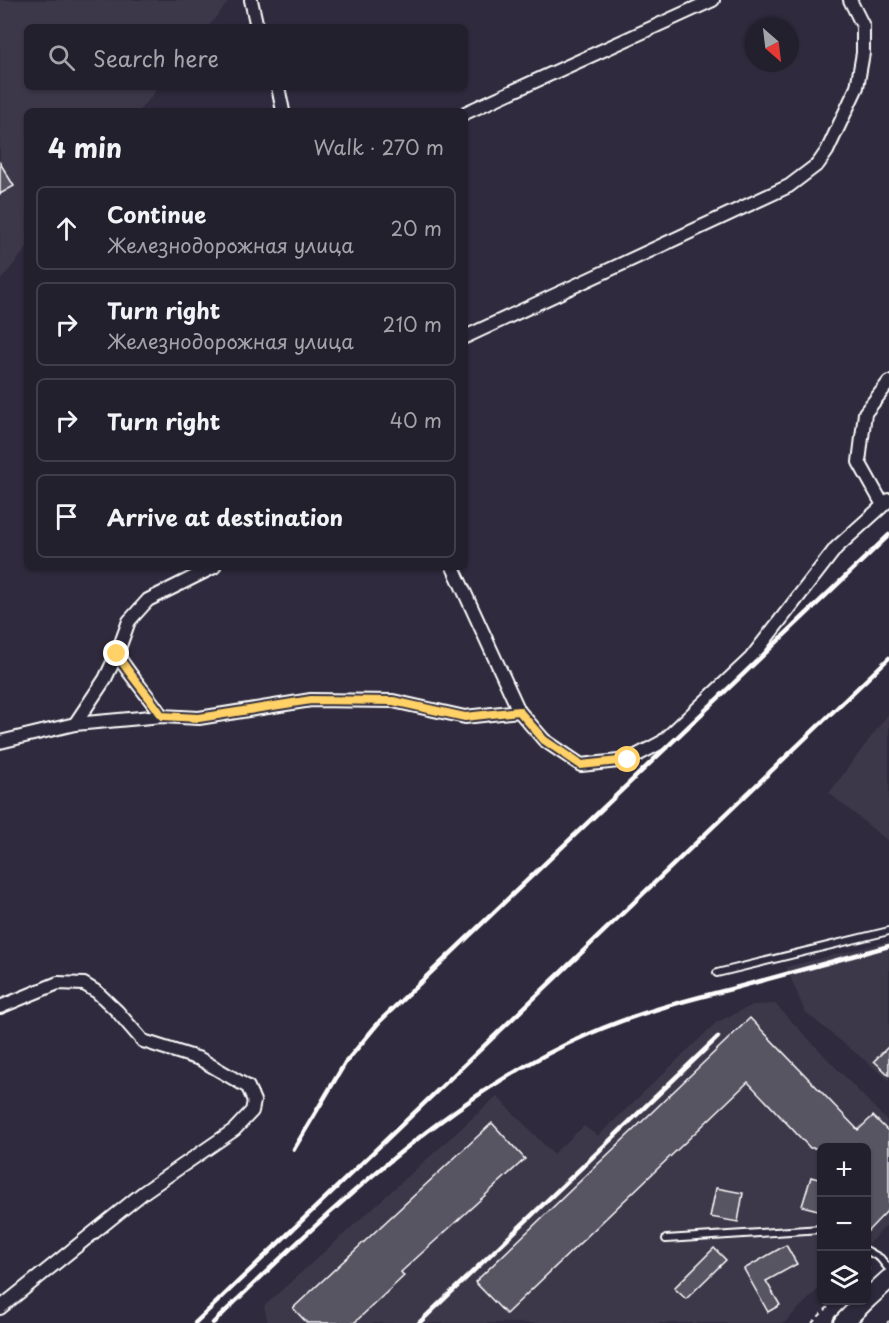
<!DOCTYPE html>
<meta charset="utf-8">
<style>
:root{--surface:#23202e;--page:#2b2836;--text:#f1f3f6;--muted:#a3a3aa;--line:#403e4a}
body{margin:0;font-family:"Playpen Sans",sans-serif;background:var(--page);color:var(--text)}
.controls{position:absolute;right:18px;bottom:18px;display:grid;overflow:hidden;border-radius:9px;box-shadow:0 2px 4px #0004}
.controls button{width:54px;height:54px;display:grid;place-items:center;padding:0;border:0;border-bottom:2px solid var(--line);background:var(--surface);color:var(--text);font:30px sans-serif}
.compass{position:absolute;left:745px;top:18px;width:54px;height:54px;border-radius:50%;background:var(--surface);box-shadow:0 2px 4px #0004;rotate:152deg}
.stop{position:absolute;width:18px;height:18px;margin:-14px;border:4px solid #ffd166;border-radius:50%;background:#fff}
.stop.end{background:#ffd166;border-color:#fff;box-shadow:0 2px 6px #0008}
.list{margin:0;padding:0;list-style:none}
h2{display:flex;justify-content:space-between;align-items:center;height:78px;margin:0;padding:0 24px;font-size:26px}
h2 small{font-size:20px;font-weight:400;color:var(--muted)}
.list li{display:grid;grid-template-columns:39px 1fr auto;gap:18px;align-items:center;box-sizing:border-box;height:84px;margin:0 12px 12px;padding:0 12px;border:2px solid var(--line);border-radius:9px}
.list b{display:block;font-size:22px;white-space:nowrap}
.list p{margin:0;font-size:20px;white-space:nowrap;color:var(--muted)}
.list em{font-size:20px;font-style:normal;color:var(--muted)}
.icon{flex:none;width:33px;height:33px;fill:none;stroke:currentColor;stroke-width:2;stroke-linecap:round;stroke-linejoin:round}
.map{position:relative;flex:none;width:889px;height:1323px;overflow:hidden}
.search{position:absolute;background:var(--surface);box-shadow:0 2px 4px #0004;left:24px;top:24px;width:444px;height:66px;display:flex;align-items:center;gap:15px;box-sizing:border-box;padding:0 21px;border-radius:9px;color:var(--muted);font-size:22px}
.panel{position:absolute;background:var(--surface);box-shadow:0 2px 4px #0004;left:24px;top:108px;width:444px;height:462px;border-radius:9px}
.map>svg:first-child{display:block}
.built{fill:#3c3749}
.building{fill:#595564;stroke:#fff;stroke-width:1.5}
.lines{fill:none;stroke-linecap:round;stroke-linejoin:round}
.service-casing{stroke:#fff;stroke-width:10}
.minor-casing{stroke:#fff;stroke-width:16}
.primary-casing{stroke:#fff;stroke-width:22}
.path{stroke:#fff;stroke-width:2;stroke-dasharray:4.5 4.5;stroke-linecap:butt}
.service{stroke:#2f2a3d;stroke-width:6}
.minor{stroke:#2f2a3d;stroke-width:12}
.primary{stroke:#2f2a3d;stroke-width:18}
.rail{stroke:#fff;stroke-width:4.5}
.route{stroke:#ffd166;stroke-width:8}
</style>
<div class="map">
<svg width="889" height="1323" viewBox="0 0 889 1323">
<rect width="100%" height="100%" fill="#2f2a3d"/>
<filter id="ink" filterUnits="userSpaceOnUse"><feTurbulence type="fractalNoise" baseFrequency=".0167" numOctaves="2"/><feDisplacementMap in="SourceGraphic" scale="12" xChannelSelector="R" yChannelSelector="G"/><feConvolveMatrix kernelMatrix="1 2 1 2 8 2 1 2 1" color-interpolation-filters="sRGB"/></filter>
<g filter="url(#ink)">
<g class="built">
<path d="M 0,0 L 230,0 L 208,27 L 27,27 L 27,87 L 159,87 L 139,111 L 27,111 L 27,248 L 0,281 Z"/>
<path d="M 889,713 L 889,842 L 829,793 Z"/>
<path d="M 889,941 L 889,1080 L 805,1012 L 786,967 Z"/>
<path d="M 775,1004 L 889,1123 L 889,1223 L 867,1245 L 866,1148 L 822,1148 L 821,1287 L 784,1323 L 268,1323 L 264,1306 L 497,1096 L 553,1154 L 584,1126 L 598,1136 L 717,1022 L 753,1005 Z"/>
</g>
<g class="building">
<path d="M 0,163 L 14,186 L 0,194 Z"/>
<path d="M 750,1018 L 858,1130 L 873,1116 L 889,1132 L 889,1209 L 867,1232 L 867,1148 L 810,1148 L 748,1082 L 506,1314 L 475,1282 Z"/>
<path d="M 889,1046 L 889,1075 L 874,1061 Z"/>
<path d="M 492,1123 L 525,1159 L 401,1272 L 404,1276 L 354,1323 L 307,1323 L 293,1308 Z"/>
<path d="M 811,1177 L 822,1180 L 822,1211 L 802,1206 Z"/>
<path d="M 716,1188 L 743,1193 L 738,1222 L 710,1217 Z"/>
<path d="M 786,1245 L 797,1264 L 766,1281 L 780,1305 L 768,1312 L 744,1269 Z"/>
<path d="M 714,1248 L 726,1260 L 686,1299 L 674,1288 Z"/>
</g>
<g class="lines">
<defs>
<g id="service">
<path d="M 717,973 L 889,931"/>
<path d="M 666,1239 L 822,1229"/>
<path d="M 866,1250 L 880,1258 L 889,1269"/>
</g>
<g id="minor">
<path d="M 251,0 L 257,27"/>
<path d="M 278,87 L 283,111"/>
<path d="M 465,113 L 713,0"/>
<path d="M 465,337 L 789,186 L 818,164 L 827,151 L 857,87 L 863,53 L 863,26 L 850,0"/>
<path d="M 883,505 L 859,462 L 865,413 L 889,382"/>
<path d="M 453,567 L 519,711 L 544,740 L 581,765 L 628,760 L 662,742 L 751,658 L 836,548 L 889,500"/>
<path d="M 117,654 C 130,676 148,695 162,716"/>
<path d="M 75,724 L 105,679 L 117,654 L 129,621 L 148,600 L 214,567"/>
<path d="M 0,742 L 75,724 L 162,716 L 199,718 L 311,700 L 393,701 L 465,717 L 519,711"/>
<path d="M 0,1007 L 58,983 L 84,984 L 97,992 L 117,1011 L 143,1041 L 200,1059 L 248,1087 L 254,1101 L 252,1111 L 234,1130 L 144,1192 L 0,1308"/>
</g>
<g id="primary">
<path d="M 866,1300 L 889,1279"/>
<path d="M 843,1323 L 866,1300"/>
</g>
</defs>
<use href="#service" class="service-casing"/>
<use href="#minor" class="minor-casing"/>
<use href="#primary" class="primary-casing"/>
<g class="path">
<path d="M 866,1271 L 872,1266"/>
<path d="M 812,1323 L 835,1300"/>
<path d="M 887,1323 L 889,1321"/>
</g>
<use href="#service" class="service"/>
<use href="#minor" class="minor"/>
<use href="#primary" class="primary"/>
<g class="rail">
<path d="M 294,1149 L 345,1063 L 380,1021 L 889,535"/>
<path d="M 195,1323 L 889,658"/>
<path d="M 213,1323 C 322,1218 448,1094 589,1034 C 634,1014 683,1001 731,989 C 784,975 836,960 889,946"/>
<path d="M 419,1323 L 718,1037"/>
</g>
</g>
</g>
<g class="lines" filter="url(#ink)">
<path class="route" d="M 117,654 C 130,676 148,694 162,716 L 199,718 L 311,700 L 393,701 L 465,717 L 519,711 L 544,740 L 581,765 L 628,760"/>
</g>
</svg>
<div class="controls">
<button>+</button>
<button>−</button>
<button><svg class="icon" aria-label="layers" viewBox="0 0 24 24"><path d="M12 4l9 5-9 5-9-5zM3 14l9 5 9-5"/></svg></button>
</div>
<svg class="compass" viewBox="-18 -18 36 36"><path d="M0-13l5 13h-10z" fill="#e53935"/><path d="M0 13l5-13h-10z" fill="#a3a3aa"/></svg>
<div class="stop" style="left:628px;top:760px"></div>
<div class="stop end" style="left:117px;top:654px"></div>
<div class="search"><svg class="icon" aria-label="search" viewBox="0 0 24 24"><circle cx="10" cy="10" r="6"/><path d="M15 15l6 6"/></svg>Search here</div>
<section class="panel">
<h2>4 min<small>Walk · 270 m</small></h2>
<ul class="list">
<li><svg class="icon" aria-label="ahead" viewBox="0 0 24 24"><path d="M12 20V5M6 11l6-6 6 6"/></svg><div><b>Continue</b><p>Железнодорожная улица</p></div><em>20 m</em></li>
<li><svg class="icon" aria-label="right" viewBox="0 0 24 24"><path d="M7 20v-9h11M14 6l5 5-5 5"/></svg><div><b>Turn right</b><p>Железнодорожная улица</p></div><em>210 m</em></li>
<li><svg class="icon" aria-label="right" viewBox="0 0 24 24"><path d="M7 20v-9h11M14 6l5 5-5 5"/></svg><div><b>Turn right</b></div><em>40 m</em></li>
<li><svg class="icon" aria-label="arrive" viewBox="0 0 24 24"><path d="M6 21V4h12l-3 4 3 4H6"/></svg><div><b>Arrive at destination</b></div></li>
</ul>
</section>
</div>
